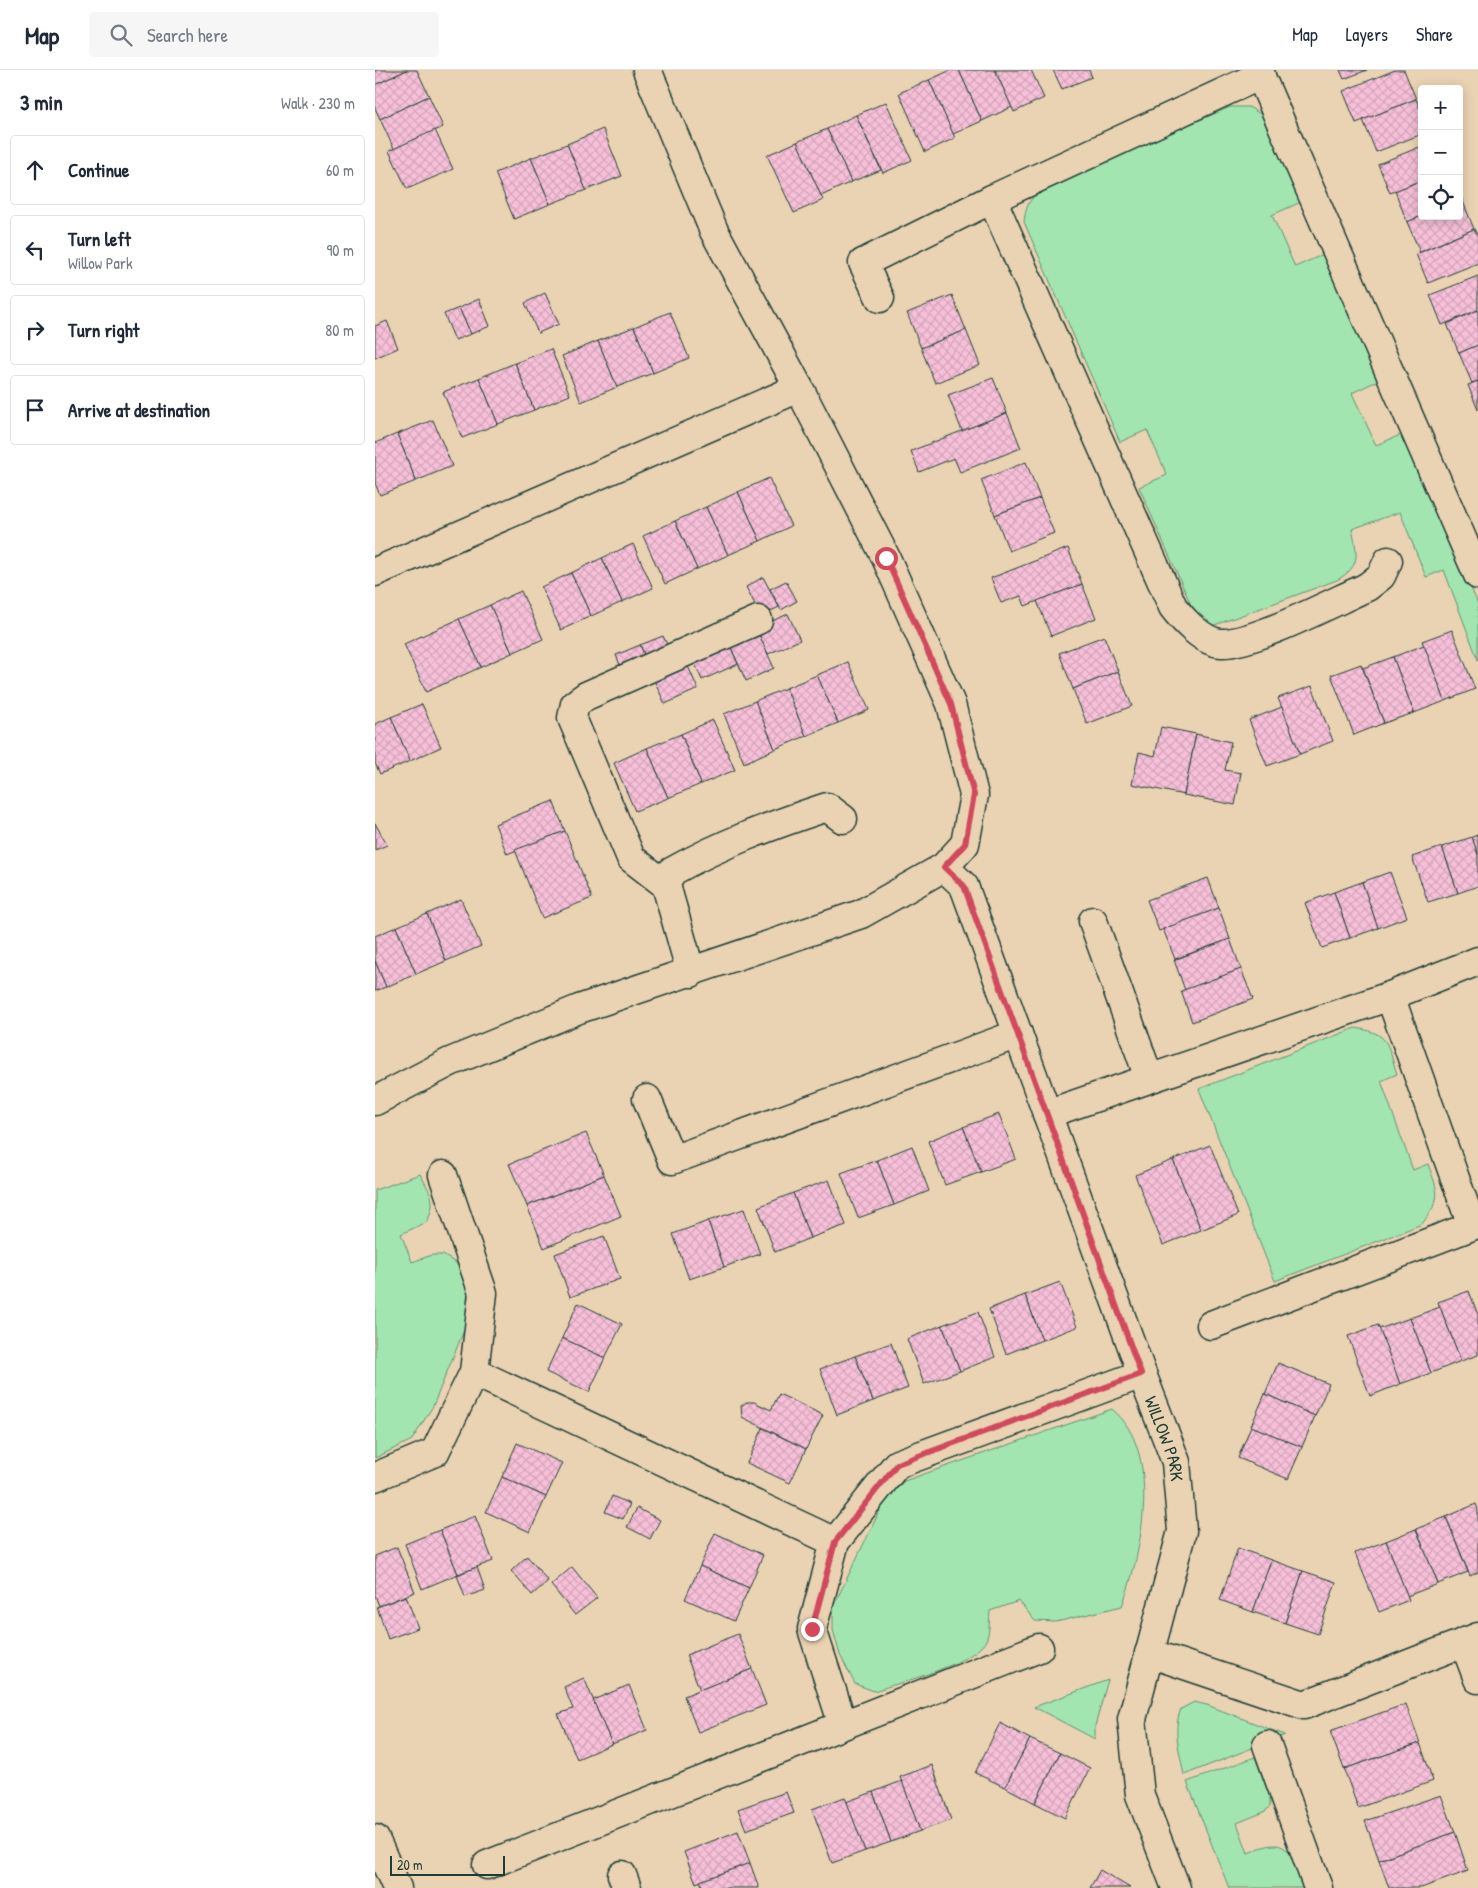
<!DOCTYPE html>
<meta charset="utf-8">
<style>
:root{--surface:#fff;--page:#f6f6f7;--text:#1f2937;--muted:#747a83;--line:#e0e1e3}
body{margin:0;font-family:"Patrick Hand",sans-serif;background:var(--page);color:var(--text)}
.controls{position:absolute;right:15px;top:15px;display:grid;overflow:hidden;border-radius:5px;box-shadow:0 2px 12px #0003}
.controls button{width:45px;height:45px;display:grid;place-items:center;padding:0;border:0;border-bottom:1px solid var(--line);background:var(--surface);color:var(--text);font:25px sans-serif}
.scale{position:absolute;left:15px;bottom:12px;width:115px;box-sizing:border-box;padding-left:5px;border:2px solid #1f3d34;border-top:0;font-size:14px;line-height:18px;white-space:nowrap;color:#1f3d34;-webkit-text-stroke:4px #ead3b3;paint-order:stroke}
.stop{position:absolute;width:15px;height:15px;margin:-11px;border:4px solid #d1495b;border-radius:50%;background:#fff}
.stop.end{background:#d1495b;border-color:#fff;box-shadow:0 1px 5px #0008}
.list{margin:0;padding:0;list-style:none}
h2{display:flex;justify-content:space-between;align-items:center;height:65px;margin:0;padding:0 20px;font-size:21px}
h2 small{font-size:16px;font-weight:400;color:var(--muted)}
.list li{display:grid;grid-template-columns:32px 1fr auto;gap:15px;align-items:center;box-sizing:border-box;height:70px;margin:0 10px 10px;padding:0 10px;border:1px solid var(--line);border-radius:5px}
.list b{display:block;font-size:19px;white-space:nowrap}
.list p{margin:0;font-size:16px;white-space:nowrap;color:var(--muted)}
.list em{font-size:16px;font-style:normal;color:var(--muted)}
.icon{flex:none;width:28px;height:28px;fill:none;stroke:currentColor;stroke-width:2;stroke-linecap:round;stroke-linejoin:round}
.map{position:relative;flex:none;width:1103px;height:1818px;overflow:hidden}
header{display:flex;align-items:center;gap:30px;box-sizing:border-box;height:70px;padding:0 25px;background:var(--surface);border-bottom:1px solid var(--line)}
header strong{font-size:24px}
nav{display:flex;gap:28px;margin-inline-start:auto;font-size:18px}
.search{width:350px;height:45px;background:var(--page);display:flex;align-items:center;gap:12px;box-sizing:border-box;padding:0 18px;border-radius:5px;color:var(--muted);font-size:19px}
main{display:flex}
aside{flex:1;background:var(--surface)}
.map>svg:first-child{display:block}
.grass{fill:#a2e5b0;stroke:#609172}
.building{fill:url(#building-cross-hatch);stroke:#1f3d34}
.lines{fill:none;stroke-linecap:round;stroke-linejoin:round}
.minor-casing{stroke:#1f3d34;stroke-width:31}
.minor{stroke:#ead3b3;stroke-width:28}
.route{stroke:#d1495b;stroke-width:6}
.labels{text-anchor:middle;dominant-baseline:central;stroke-width:4;stroke-linejoin:round;paint-order:stroke}
.street-label{font-size:18px;fill:#1f3d34;stroke:#ead3b3}
</style>
<header>
<strong>Map</strong>
<div class="search"><svg class="icon" aria-label="search" viewBox="0 0 24 24"><circle cx="10" cy="10" r="6"/><path d="M15 15l6 6"/></svg>Search here</div>
<nav><a>Map</a><a>Layers</a><a>Share</a></nav>
</header>
<main>
<aside>
<h2>3 min<small>Walk · 230 m</small></h2>
<ul class="list">
<li><svg class="icon" aria-label="ahead" viewBox="0 0 24 24"><path d="M12 20V5M6 11l6-6 6 6"/></svg><div><b>Continue</b></div><em>60 m</em></li>
<li><svg class="icon" aria-label="left" viewBox="0 0 24 24"><path d="M17 20v-9H6M10 6l-5 5 5 5"/></svg><div><b>Turn left</b><p>Willow Park</p></div><em>90 m</em></li>
<li><svg class="icon" aria-label="right" viewBox="0 0 24 24"><path d="M7 20v-9h11M14 6l5 5-5 5"/></svg><div><b>Turn right</b></div><em>80 m</em></li>
<li><svg class="icon" aria-label="arrive" viewBox="0 0 24 24"><path d="M6 21V4h12l-3 4 3 4H6"/></svg><div><b>Arrive at destination</b></div></li>
</ul>
</aside>
<div class="map">
<svg width="1103" height="1818" viewBox="0 0 1103 1818">
<defs>
<pattern id="building-cross-hatch" width="8" height="8" patternUnits="userSpaceOnUse" patternTransform="scale(1.25)"><rect width="8" height="8" fill="#f7c0d8"/><path d="M0 0l8 8M0 8l8-8" fill="none" stroke="#d3a6ba"/></pattern>
</defs>
<rect width="100%" height="100%" fill="#ead3b3"/>
<filter id="ink" filterUnits="userSpaceOnUse"><feTurbulence type="fractalNoise" baseFrequency=".02" numOctaves="2"/><feDisplacementMap in="SourceGraphic" scale="10" xChannelSelector="R" yChannelSelector="G"/><feConvolveMatrix kernelMatrix="1 2 1 2 8 2 1 2 1" color-interpolation-filters="sRGB"/></filter>
<g filter="url(#ink)">
<g class="grass">
<path d="M 855,37 L 874,37 L 887,45 L 926,132 L 897,145 L 920,197 L 949,184 L 1004,310 L 977,323 L 1001,375 L 1028,364 L 1103,534 L 1103,590 L 1069,500 L 1051,507 L 1025,442 L 977,459 C 982,483 987,496 962,510 L 840,555 L 831,553 L 816,535 L 764,417 L 792,405 L 772,360 L 745,372 L 649,152 C 651,135 655,127 670,117 Z"/>
<path d="M 980,958 C 1015,963 1012,974 1022,1004 L 1006,1011 L 1038,1100 L 1053,1094 C 1064,1124 1067,1127 1047,1154 L 900,1211 L 824,1019 Z"/>
<path d="M 45,1104 C 56,1124 62,1130 52,1152 L 26,1164 L 37,1192 L 57,1185 L 68,1185 L 81,1193 L 88,1203 L 95,1225 L 94,1248 L 58,1336 L 37,1370 L 0,1388 L 0,1120 Z"/>
<path d="M 737,1339 C 788,1381 767,1483 747,1536 L 681,1552 L 660,1551 L 644,1531 L 615,1541 C 614,1549 615,1560 612,1568 C 604,1593 523,1613 499,1621 L 480,1614 L 465,1585 L 458,1560 L 458,1537 L 508,1434 L 529,1411 Z"/>
<path d="M 733,1610 L 720,1656 L 720,1669 L 659,1637 Z"/>
<path d="M 819,1632 L 832,1635 L 910,1665 L 809,1705 C 805,1683 797,1660 806,1639 Z"/>
<path d="M 880,1687 L 895,1728 L 895,1737 L 889,1742 L 862,1753 L 873,1783 C 879,1781 885,1777 892,1776 C 918,1769 922,1799 929,1818 L 854,1818 L 812,1712 Z"/>
</g>
<g class="building">
<path d="M 0,0 L 32,0 L 0,15 Z"/>
<path d="M 32,0 L 42,0 L 54,26 L 5,49 L 0,38 L 0,15 Z"/>
<path d="M 576,0 L 584,0 L 607,51 L 578,64 L 554,10 Z"/>
<path d="M 584,0 L 620,0 L 637,37 L 607,51 Z"/>
<path d="M 620,0 L 656,0 L 669,28 L 639,42 Z"/>
<path d="M 678,0 L 714,0 L 717,7 L 687,19 Z"/>
<path d="M 965,0 L 992,0 L 969,9 Z"/>
<path d="M 1020,0 L 1029,0 L 1041,29 L 981,53 L 968,21 Z"/>
<path d="M 554,10 L 580,68 L 550,82 L 524,23 Z"/>
<path d="M 54,26 L 68,57 L 19,79 L 5,49 Z"/>
<path d="M 1041,29 L 1047,44 L 1047,64 L 1001,82 L 988,50 Z"/>
<path d="M 511,32 L 537,90 L 508,103 L 481,45 Z"/>
<path d="M 481,45 L 506,100 L 476,112 L 452,59 Z"/>
<path d="M 228,59 L 247,106 L 211,120 L 192,74 Z"/>
<path d="M 452,59 L 476,112 L 446,126 L 422,72 Z"/>
<path d="M 60,60 L 78,99 L 32,119 L 14,81 Z"/>
<path d="M 422,72 L 448,130 L 419,143 L 392,85 Z"/>
<path d="M 192,74 L 211,120 L 175,134 L 156,88 Z"/>
<path d="M 1047,76 L 1047,110 L 1015,123 L 1003,94 Z"/>
<path d="M 156,88 L 175,134 L 139,149 L 120,103 Z"/>
<path d="M 1047,110 L 1047,146 L 1032,152 L 1020,121 Z"/>
<path d="M 1087,129 L 1099,159 L 1045,182 L 1032,152 L 1047,146 L 1084,146 L 1084,130 Z"/>
<path d="M 1099,159 L 1103,167 L 1103,193 L 1053,213 L 1041,184 Z"/>
<path d="M 1103,206 L 1103,240 L 1067,255 L 1055,225 Z"/>
<path d="M 170,223 L 184,254 L 163,263 L 150,233 Z"/>
<path d="M 577,225 L 591,260 L 546,278 L 532,243 Z"/>
<path d="M 104,229 L 115,256 L 96,264 L 84,238 Z"/>
<path d="M 84,238 L 96,264 L 80,270 L 69,244 Z"/>
<path d="M 1103,240 L 1103,275 L 1084,283 L 1072,254 Z"/>
<path d="M 295,242 L 314,288 L 278,303 L 259,257 Z"/>
<path d="M 12,251 L 23,278 L 0,288 L 0,256 Z"/>
<path d="M 259,257 L 278,303 L 242,317 L 223,271 Z"/>
<path d="M 591,260 L 605,295 L 560,313 L 546,278 Z"/>
<path d="M 223,271 L 242,317 L 206,332 L 187,286 Z"/>
<path d="M 1103,275 L 1103,311 L 1097,313 L 1084,283 Z"/>
<path d="M 176,279 L 195,325 L 159,340 L 140,293 Z"/>
<path d="M 140,293 L 159,340 L 123,354 L 104,308 Z"/>
<path d="M 104,308 L 123,354 L 87,368 L 68,322 Z"/>
<path d="M 618,308 L 632,343 L 587,361 L 573,325 Z"/>
<path d="M 1103,311 L 1103,340 L 1093,315 Z"/>
<path d="M 632,343 L 646,378 L 585,402 L 579,388 L 544,402 L 536,381 Z"/>
<path d="M 58,350 L 77,396 L 41,411 L 22,364 Z"/>
<path d="M 22,364 L 41,411 L 5,425 L 0,413 L 0,373 Z"/>
<path d="M 651,392 L 665,428 L 620,445 L 606,410 Z"/>
<path d="M 394,408 L 416,456 L 385,471 L 363,422 Z"/>
<path d="M 363,422 L 385,471 L 353,485 L 331,437 Z"/>
<path d="M 665,428 L 679,463 L 634,481 L 620,445 Z"/>
<path d="M 331,437 L 353,485 L 322,499 L 300,451 Z"/>
<path d="M 300,451 L 322,499 L 290,514 L 268,466 Z"/>
<path d="M 258,474 L 278,518 L 247,532 L 227,488 Z"/>
<path d="M 693,478 L 707,514 L 650,536 L 646,526 L 626,533 L 616,508 Z"/>
<path d="M 227,488 L 247,532 L 216,546 L 196,503 Z"/>
<path d="M 196,503 L 216,546 L 186,560 L 166,517 Z"/>
<path d="M 388,507 L 404,537 L 386,546 L 371,517 Z"/>
<path d="M 411,511 L 422,531 L 406,540 L 395,519 Z"/>
<path d="M 707,514 L 721,548 L 676,566 L 662,531 Z"/>
<path d="M 146,521 L 168,569 L 137,583 L 115,535 Z"/>
<path d="M 115,535 L 137,583 L 106,597 L 84,549 Z"/>
<path d="M 413,544 L 425,570 L 393,584 L 381,558 Z"/>
<path d="M 84,549 L 106,597 L 51,622 L 29,574 Z"/>
<path d="M 381,558 L 399,598 L 371,611 L 353,571 Z"/>
<path d="M 1077,560 L 1100,619 L 1070,631 L 1047,571 Z"/>
<path d="M 288,566 L 297,585 L 273,594 L 265,575 Z"/>
<path d="M 729,566 L 743,601 L 698,619 L 684,583 Z"/>
<path d="M 353,571 L 363,594 L 327,610 L 317,587 Z"/>
<path d="M 265,575 L 273,594 L 249,605 L 241,585 Z"/>
<path d="M 1049,575 L 1070,631 L 1039,643 L 1018,587 Z"/>
<path d="M 1018,587 L 1039,643 L 1009,653 L 988,598 Z"/>
<path d="M 473,592 L 494,640 L 463,653 L 442,605 Z"/>
<path d="M 312,594 L 323,619 L 290,634 L 279,610 Z"/>
<path d="M 986,594 L 1009,653 L 979,665 L 956,605 Z"/>
<path d="M 743,601 L 757,636 L 712,654 L 698,619 Z"/>
<path d="M 442,605 L 463,653 L 431,666 L 411,618 Z"/>
<path d="M 937,616 L 958,671 L 925,684 L 903,628 Z"/>
<path d="M 411,618 L 431,666 L 400,679 L 380,631 Z"/>
<path d="M 380,631 L 400,679 L 369,693 L 349,644 Z"/>
<path d="M 47,634 L 66,677 L 35,691 L 16,647 Z"/>
<path d="M 907,637 L 925,684 L 892,696 L 874,650 Z"/>
<path d="M 16,647 L 35,691 L 5,704 L 0,693 L 0,654 Z"/>
<path d="M 338,650 L 360,700 L 326,714 L 306,664 Z"/>
<path d="M 786,657 L 821,664 L 809,725 L 757,714 L 764,682 L 780,686 Z"/>
<path d="M 306,664 L 326,714 L 293,728 L 272,678 Z"/>
<path d="M 821,664 L 856,672 L 850,700 L 866,703 L 860,735 L 809,725 Z"/>
<path d="M 272,678 L 293,728 L 260,741 L 239,693 Z"/>
<path d="M 178,731 L 190,761 L 132,784 L 120,754 Z"/>
<path d="M 0,753 L 12,775 L 0,780 Z"/>
<path d="M 190,761 L 217,828 L 167,848 L 140,780 Z"/>
<path d="M 1103,765 L 1103,785 L 1097,767 Z"/>
<path d="M 1097,767 L 1103,785 L 1103,816 L 1083,823 L 1067,777 Z"/>
<path d="M 1067,777 L 1083,823 L 1053,832 L 1037,787 Z"/>
<path d="M 1015,802 L 1032,847 L 1003,858 L 987,812 Z"/>
<path d="M 833,808 L 844,838 L 784,861 L 772,830 Z"/>
<path d="M 987,812 L 1003,858 L 975,868 L 959,822 Z"/>
<path d="M 959,822 L 975,868 L 947,878 L 930,833 Z"/>
<path d="M 86,829 L 106,876 L 71,891 L 52,844 Z"/>
<path d="M 844,838 L 855,869 L 800,889 L 788,859 Z"/>
<path d="M 52,844 L 71,891 L 41,904 L 21,857 Z"/>
<path d="M 21,857 L 41,904 L 11,917 L 0,891 L 0,866 Z"/>
<path d="M 855,869 L 866,899 L 810,920 L 799,890 Z"/>
<path d="M 0,891 L 11,917 L 0,921 Z"/>
<path d="M 866,899 L 878,929 L 817,952 L 806,921 Z"/>
<path d="M 624,1044 L 641,1089 L 606,1102 L 588,1057 Z"/>
<path d="M 588,1057 L 606,1102 L 570,1115 L 553,1071 Z"/>
<path d="M 211,1063 L 229,1105 L 152,1136 L 134,1094 Z"/>
<path d="M 835,1075 L 863,1145 L 826,1160 L 798,1090 Z"/>
<path d="M 537,1076 L 554,1121 L 519,1135 L 502,1090 Z"/>
<path d="M 502,1090 L 519,1135 L 483,1148 L 466,1103 Z"/>
<path d="M 798,1090 L 826,1160 L 788,1175 L 760,1105 Z"/>
<path d="M 229,1105 L 246,1146 L 169,1178 L 152,1136 Z"/>
<path d="M 454,1110 L 471,1155 L 435,1168 L 418,1123 Z"/>
<path d="M 418,1123 L 435,1168 L 400,1182 L 383,1137 Z"/>
<path d="M 369,1139 L 385,1184 L 349,1197 L 333,1151 Z"/>
<path d="M 333,1151 L 349,1197 L 314,1209 L 298,1164 Z"/>
<path d="M 229,1166 L 245,1209 L 195,1227 L 180,1184 Z"/>
<path d="M 685,1212 L 702,1257 L 667,1270 L 650,1225 Z"/>
<path d="M 1094,1221 L 1103,1245 L 1103,1285 L 1086,1291 L 1063,1232 Z"/>
<path d="M 650,1225 L 667,1270 L 631,1284 L 614,1239 Z"/>
<path d="M 203,1233 L 247,1254 L 230,1288 L 187,1268 Z"/>
<path d="M 1065,1237 L 1086,1291 L 1056,1303 L 1035,1248 Z"/>
<path d="M 603,1242 L 620,1287 L 585,1301 L 567,1255 Z"/>
<path d="M 1035,1248 L 1056,1303 L 1025,1314 L 1004,1259 Z"/>
<path d="M 567,1255 L 585,1301 L 549,1314 L 532,1269 Z"/>
<path d="M 1003,1255 L 1025,1314 L 995,1326 L 973,1266 Z"/>
<path d="M 187,1268 L 230,1288 L 214,1322 L 171,1302 Z"/>
<path d="M 516,1273 L 533,1318 L 498,1331 L 480,1286 Z"/>
<path d="M 480,1286 L 498,1331 L 462,1345 L 445,1299 Z"/>
<path d="M 903,1293 L 954,1314 L 940,1346 L 890,1324 Z"/>
<path d="M 404,1324 L 448,1345 L 431,1379 L 367,1347 L 366,1336 L 372,1332 L 379,1332 L 396,1340 Z"/>
<path d="M 890,1324 L 940,1346 L 927,1377 L 876,1356 Z"/>
<path d="M 876,1356 L 927,1377 L 913,1409 L 863,1388 Z"/>
<path d="M 388,1358 L 431,1379 L 415,1413 L 372,1393 Z"/>
<path d="M 142,1373 L 187,1393 L 171,1427 L 127,1407 Z"/>
<path d="M 127,1407 L 171,1427 L 155,1462 L 111,1442 Z"/>
<path d="M 237,1426 L 255,1434 L 248,1449 L 230,1442 Z"/>
<path d="M 1101,1434 L 1103,1440 L 1103,1502 L 1095,1506 L 1071,1447 Z"/>
<path d="M 262,1438 L 285,1450 L 275,1469 L 252,1457 Z"/>
<path d="M 100,1446 L 118,1491 L 83,1504 L 65,1460 Z"/>
<path d="M 1071,1447 L 1093,1502 L 1063,1514 L 1041,1459 Z"/>
<path d="M 1041,1459 L 1063,1514 L 1032,1526 L 1011,1471 Z"/>
<path d="M 65,1460 L 83,1504 L 47,1519 L 30,1474 Z"/>
<path d="M 340,1463 L 388,1485 L 374,1518 L 325,1496 Z"/>
<path d="M 1011,1471 L 1034,1530 L 1004,1542 L 980,1483 Z"/>
<path d="M 22,1477 L 40,1522 L 4,1536 L 0,1525 L 0,1486 Z"/>
<path d="M 863,1478 L 896,1490 L 878,1542 L 845,1530 Z"/>
<path d="M 152,1486 L 173,1511 L 157,1525 L 136,1501 Z"/>
<path d="M 896,1490 L 928,1501 L 910,1553 L 878,1542 Z"/>
<path d="M 325,1496 L 374,1518 L 359,1551 L 310,1529 Z"/>
<path d="M 102,1497 L 110,1520 L 90,1527 L 82,1505 Z"/>
<path d="M 197,1497 L 222,1528 L 200,1545 L 176,1515 Z"/>
<path d="M 928,1501 L 961,1512 L 943,1564 L 910,1553 Z"/>
<path d="M 31,1526 L 43,1558 L 13,1569 L 2,1537 Z"/>
<path d="M 363,1564 L 377,1599 L 325,1620 L 311,1585 Z"/>
<path d="M 377,1599 L 391,1635 L 323,1662 L 309,1626 Z"/>
<path d="M 209,1608 L 237,1674 L 202,1689 L 183,1644 L 198,1639 L 189,1617 Z"/>
<path d="M 254,1615 L 272,1660 L 237,1674 L 218,1630 Z"/>
<path d="M 1031,1634 L 1045,1673 L 969,1699 L 955,1661 Z"/>
<path d="M 625,1653 L 655,1669 L 630,1717 L 600,1703 Z"/>
<path d="M 655,1669 L 685,1683 L 660,1733 L 630,1717 Z"/>
<path d="M 1045,1673 L 1058,1711 L 983,1738 L 969,1699 Z"/>
<path d="M 685,1683 L 715,1698 L 690,1748 L 660,1733 Z"/>
<path d="M 557,1695 L 576,1750 L 545,1761 L 525,1707 Z"/>
<path d="M 527,1711 L 545,1761 L 516,1772 L 498,1722 Z"/>
<path d="M 411,1722 L 419,1743 L 371,1760 L 363,1739 Z"/>
<path d="M 498,1722 L 516,1772 L 490,1781 L 471,1732 Z"/>
<path d="M 1066,1725 L 1080,1762 L 1004,1790 L 990,1751 Z"/>
<path d="M 470,1727 L 490,1781 L 457,1793 L 437,1739 Z"/>
<path d="M 363,1761 L 375,1793 L 321,1813 L 309,1782 Z"/>
<path d="M 1080,1762 L 1093,1801 L 1046,1818 L 1014,1818 L 1004,1790 Z"/>
<path d="M 375,1793 L 384,1818 L 328,1818 L 325,1811 Z"/>
<path d="M 725,1800 L 755,1818 L 715,1818 Z"/>
</g>
<g class="lines">
<defs>
<g id="minor">
<path d="M 883,0 L 1103,505"/>
<path d="M 617,129 L 798,537 C 808,550 828,572 846,573 C 877,575 960,531 992,517 L 1006,506 L 1013,491"/>
<path d="M 505,228 L 488,193 L 617,129 L 886,5"/>
<path d="M 0,502 L 424,318"/>
<path id="s1" d="M 569,797 L 589,816 L 767,1304 L 801,1392 L 807,1461 L 757,1649 L 765,1725 L 801,1818"/>
<path d="M 291,815 L 256,788 L 197,648 L 200,634 L 211,626 L 383,550"/>
<path d="M 718,851 L 774,1008"/>
<path d="M 316,903 L 291,815 L 296,802 C 346,774 397,755 452,737 L 468,749"/>
<path d="M 272,1029 L 297,1090 L 643,964"/>
<path d="M 0,1031 L 75,992 L 204,939 L 486,844 L 569,797 L 590,774 L 599,725 L 576,634 L 511,488 L 424,318 L 339,161 L 272,0"/>
<path d="M 672,1044 L 1015,926 L 1103,891"/>
<path d="M 836,1255 L 1097,1156 L 1015,926"/>
<path d="M 99,1302 L 460,1472"/>
<path d="M 0,1407 L 60,1382 L 99,1302 L 108,1223 L 68,1105"/>
<path d="M 1089,1572 L 1103,1609"/>
<path d="M 774,1583 L 929,1635 L 1103,1567"/>
<path d="M 468,1655 L 437,1559 L 460,1472 L 522,1394 L 767,1304"/>
<path d="M 892,1675 L 943,1818"/>
<path d="M 0,1769 L 22,1818"/>
<path d="M 112,1795 L 664,1578"/>
<path d="M 247,1805 L 252,1818"/>
</g>
</defs>
<use href="#minor" class="minor-casing"/>
<use href="#minor" class="minor"/>
</g>
</g>
<g class="lines" filter="url(#ink)">
<path class="route" d="M 437,1559 L 460,1472 L 522,1394 L 766,1304 L 589,816 L 569,797 L 590,774 L 599,725 L 576,634 L 511,488"/>
</g>
<g class="labels">
<g class="street-label">
<text stroke="none"><textPath href="#s1" startOffset="616">WILLOW PARK</textPath></text>
</g>
</g>
</svg>
<div class="controls">
<button>+</button>
<button>−</button>
<button><svg class="icon" aria-label="locate" viewBox="0 0 24 24"><circle cx="12" cy="12" r="6"/><path d="M12 2v4M12 18v4M2 12h4M18 12h4"/></svg></button>
</div>
<div class="scale">20 m</div>
<div class="stop" style="left:511px;top:488px"></div>
<div class="stop end" style="left:437px;top:1559px"></div>
</div>
</main>
